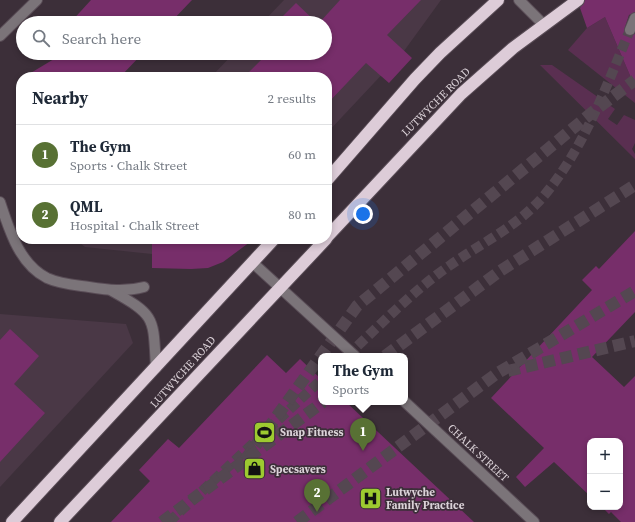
<!DOCTYPE html>
<meta charset="utf-8">
<style>
:root{--surface:#fff;--page:#f6f6f7;--text:#1f2937;--muted:#747a83;--line:#e0e1e3;--accent:#587134}
body{margin:0;font-family:"Source Serif 4",serif;background:var(--page);color:var(--text)}
.controls{position:absolute;right:12px;bottom:12px;display:grid;overflow:hidden;border-radius:8px;box-shadow:0 2px 6px #0003}
.controls button{width:36px;height:36px;display:grid;place-items:center;padding:0;border:0;border-bottom:1px solid var(--line);background:var(--surface);color:var(--text);font:20px sans-serif}
.you{position:absolute;left:363px;top:214px;width:14px;height:14px;margin:-10px;border:3px solid #fff;border-radius:50%;background:#1a73e8;box-shadow:0 0 0 6px #1a73e833}
.badge{display:grid;place-items:center;width:26px;height:26px;border-radius:50%;background:var(--accent);color:#fff;font-size:13px;font-weight:700}
.pin{position:absolute;translate:-50% -33px;filter:drop-shadow(0 1px 2px #0008)}
.pin::after{content:'';position:absolute;top:21px;width:14px;height:12px;background:inherit;clip-path:polygon(0 0,100% 0,50% 100%)}
.popup{position:absolute;left:318px;top:353px;width:90px;height:52px;box-sizing:border-box;display:grid;place-content:center;border-radius:8px;background:var(--surface);filter:drop-shadow(0 1px 3px #0005);font-size:13px;white-space:nowrap;color:var(--muted)}
.popup b{font-size:15px;color:var(--text)}
.popup::after{content:'';position:absolute;left:50%;top:100%;margin-left:-8px;border:8px solid transparent;border-top-color:var(--surface)}
.list{margin:0;padding:0;list-style:none}
h2{display:flex;justify-content:space-between;align-items:center;height:52px;margin:0;padding:0 16px;font-size:17px}
h2 small{font-size:13px;font-weight:400;color:var(--muted)}
.list li{display:grid;grid-template-columns:26px 1fr auto;gap:12px;align-items:center;box-sizing:border-box;height:60px;padding:0 16px;border-top:1px solid var(--line)}
.list b{display:block;font-size:15px;white-space:nowrap}
.list p{margin:0;font-size:13px;white-space:nowrap;color:var(--muted)}
.list em{font-size:13px;font-style:normal;color:var(--muted)}
.icon{flex:none;width:22px;height:22px;fill:none;stroke:currentColor;stroke-width:2;stroke-linecap:round;stroke-linejoin:round}
.map{position:relative;flex:none;width:635px;height:522px;overflow:hidden}
.search{position:absolute;background:var(--surface);box-shadow:0 2px 6px #0003;left:16px;top:16px;width:316px;height:44px;display:flex;align-items:center;gap:10px;box-sizing:border-box;padding:0 14px;border-radius:22px;color:var(--muted);font-size:15px}
.panel{position:absolute;background:var(--surface);box-shadow:0 2px 6px #0003;left:16px;top:72px;width:316px;height:172px;border-radius:16px}
.map>svg:first-child{display:block}
.built{fill:#4a3846}
.green{fill:#5a2f51}
.building{fill:#772e6a}
.lines{fill:none;stroke-linecap:round;stroke-linejoin:round}
.minor-tunnel{stroke:#544751;stroke-width:10;stroke-dasharray:10 5;stroke-linecap:butt}
.highway-tunnel{stroke:#544751;stroke-width:12;stroke-dasharray:12 6;stroke-linecap:butt}
.minor-casing{stroke:#594c56;stroke-width:12}
.highway-casing{stroke:#594c56;stroke-width:14}
.minor{stroke:#7b7479;stroke-width:10}
.highway{stroke:#ddccd8;stroke-width:12}
.labels{text-anchor:middle;dominant-baseline:central;stroke-width:3.5;stroke-linejoin:round;paint-order:stroke}
.street-label{font-size:11px;fill:#dbd2d8;stroke:#3c2f39}
.poi-label{font-size:11px;font-weight:bold;fill:#dbd2d8;stroke:#3c2f39;text-anchor:start}
</style>
<div class="map">
<svg width="635" height="522" viewBox="0 0 635 522">
<rect width="100%" height="100%" fill="#3c2f39"/>
<g class="built">
<path d="M 284,0 L 441,0 L 404,51 L 327,133 L 327,77 L 211,77 L 234,53 L 325,53 L 325,23 L 262,23 Z"/>
<path d="M 75,239 L 230,239 L 152,254 L 85,247 Z"/>
<path d="M 0,314 L 126,324 L 133,343 L 0,487 Z"/>
</g>
<g class="green">
<path d="M 605,17 L 635,87 L 635,103 L 568,50 L 587,28 Z"/>
<path d="M 540,65 L 552,65 L 615,109 L 608,119 L 617,125 L 624,115 L 635,120 L 635,143 L 632,149 L 635,154 L 635,159 Z"/>
</g>
<g class="building">
<path d="M 91,0 L 192,0 L 170,23 L 70,23 Z"/>
<path d="M 340,0 L 421,0 L 387,35 L 412,58 L 389,83 L 366,63 L 327,104 L 327,77 L 244,77 L 266,55 L 264,53 L 325,53 L 325,23 L 319,23 Z"/>
<path d="M 585,0 L 635,0 L 635,12 L 629,15 L 624,30 L 628,36 L 635,34 L 635,87 L 605,17 L 587,28 L 580,8 Z"/>
<path d="M 296,3 L 317,23 L 276,23 Z"/>
<path d="M 64,53 L 143,53 L 120,77 L 24,77 Z"/>
<path d="M 635,231 L 635,312 L 592,357 L 624,387 L 635,376 L 635,522 L 621,522 L 611,512 L 609,514 L 602,507 L 620,507 L 620,441 L 590,441 L 590,496 L 554,462 L 525,487 L 516,477 L 544,448 L 491,398 L 592,290 L 582,280 L 596,266 L 599,269 Z"/>
<path d="M 152,239 L 254,239 L 223,262 L 208,268 L 191,269 L 152,268 Z"/>
<path d="M 10,329 L 39,356 L 14,384 L 45,413 L 0,462 L 0,340 Z"/>
<path d="M 267,355 L 286,373 L 300,359 L 321,379 L 321,402 L 346,402 L 474,522 L 111,522 L 150,481 L 139,470 L 168,439 L 179,448 Z"/>
</g>
<g class="lines">
<g class="minor-tunnel">
<path d="M 347,356 C 378,327 414,290 449,266 C 480,244 516,227 542,198 C 584,149 605,89 630,30"/>
<path d="M 169,522 L 321,380"/>
</g>
<g class="highway-tunnel">
<path d="M 385,356 L 500,271 L 635,185"/>
<path d="M 508,371 L 635,341"/>
<path d="M 245,460 L 357,306 L 594,111 L 635,80"/>
<path d="M 162,522 L 323,402"/>
<path d="M 297,522 L 496,374 L 635,291"/>
</g>
<defs>
<g id="minor">
<path d="M 519,0 L 544,25"/>
<path d="M 630,30 L 635,18"/>
<path d="M 0,36 L 37,0"/>
<path d="M 0,202 C 9,229 19,264 47,278 C 60,284 75,285 89,287 C 108,290 125,292 144,287"/>
<path d="M 253,263 L 355,356"/>
<path d="M 112,291 C 157,316 153,318 156,368"/>
<path d="M 405,402 L 534,522"/>
</g>
<g id="highway">
<path d="M 327,180 L 415,79 L 440,53 L 498,0"/>
<path d="M 327,237 L 461,94 L 513,48 L 578,0"/>
<path d="M 12,522 L 274,239"/>
<path d="M 60,522 L 326,239"/>
</g>
</defs>
<use href="#minor" class="minor-casing"/>
<use href="#highway" class="highway-casing"/>
<use href="#minor" class="minor"/>
<use href="#highway" class="highway"/>
</g>
<defs>
<symbol id="stadium-square" viewBox="-11 -11 22 22"><rect x="-9" y="-9" width="18" height="18" rx="4" fill="#9dca30" stroke="#3c2f39"/><path d="M0-5a6.5 5 0 1 0 0 10a6.5 5 0 1 0 0-10ZM-3.5-1.8h7v3.6h-7Z" fill="#111"/></symbol>
<symbol id="shop-square" viewBox="-11 -11 22 22"><rect x="-9" y="-9" width="18" height="18" rx="4" fill="#9dca30" stroke="#3c2f39"/><path d="M-5-2.5h2.3a2.7 3.5 0 0 1 5.4 0H5L5.5 6h-11ZM-1.5-2.5h3a1.5 2.3 0 0 0-3 0Z" fill="#111"/></symbol>
<symbol id="hospital-square" viewBox="-11 -11 22 22"><rect x="-9" y="-9" width="18" height="18" rx="4" fill="#9dca30" stroke="#3c2f39"/><path d="M-5-5h3v3.5h4V-5h3V5h-3V1.5h-4V5h-3Z" fill="#111"/></symbol>
</defs>
<g fill-rule="evenodd">
<use href="#stadium-square" x="252" y="420" width="25" height="25"/>
<use href="#shop-square" x="242" y="456" width="25" height="25"/>
<use href="#hospital-square" x="358" y="486" width="25" height="25"/>
</g>
<g class="labels">
<g class="street-label">
<text transform="translate(436 102) rotate(-45)">LUTWYCHE ROAD</text>
<text transform="translate(183 372) rotate(-48)">LUTWYCHE ROAD</text>
<text transform="translate(478 453) rotate(43)">CHALK STREET</text>
</g>
<g class="poi-label">
<text x="280" y="432">Snap Fitness</text>
<text x="270" y="469">Specsavers</text>
<text x="386" y="492">Lutwyche<tspan x="386" dy="13">Family Practice</tspan></text>
</g>
</g>
</svg>
<div class="controls">
<button>+</button>
<button>−</button>
</div>
<div class="you"></div>
<div class="pin badge" style="left:363px;top:451px">1</div>
<div class="popup"><b>The Gym</b>Sports</div>
<div class="pin badge" style="left:317px;top:512px">2</div>
<div class="search"><svg class="icon" aria-label="search" viewBox="0 0 24 24"><circle cx="10" cy="10" r="6"/><path d="M15 15l6 6"/></svg>Search here</div>
<section class="panel">
<h2>Nearby<small>2 results</small></h2>
<ul class="list">
<li><span class="badge">1</span><div><b>The Gym</b><p>Sports · Chalk Street</p></div><em>60 m</em></li>
<li><span class="badge">2</span><div><b>QML</b><p>Hospital · Chalk Street</p></div><em>80 m</em></li>
</ul>
</section>
</div>
